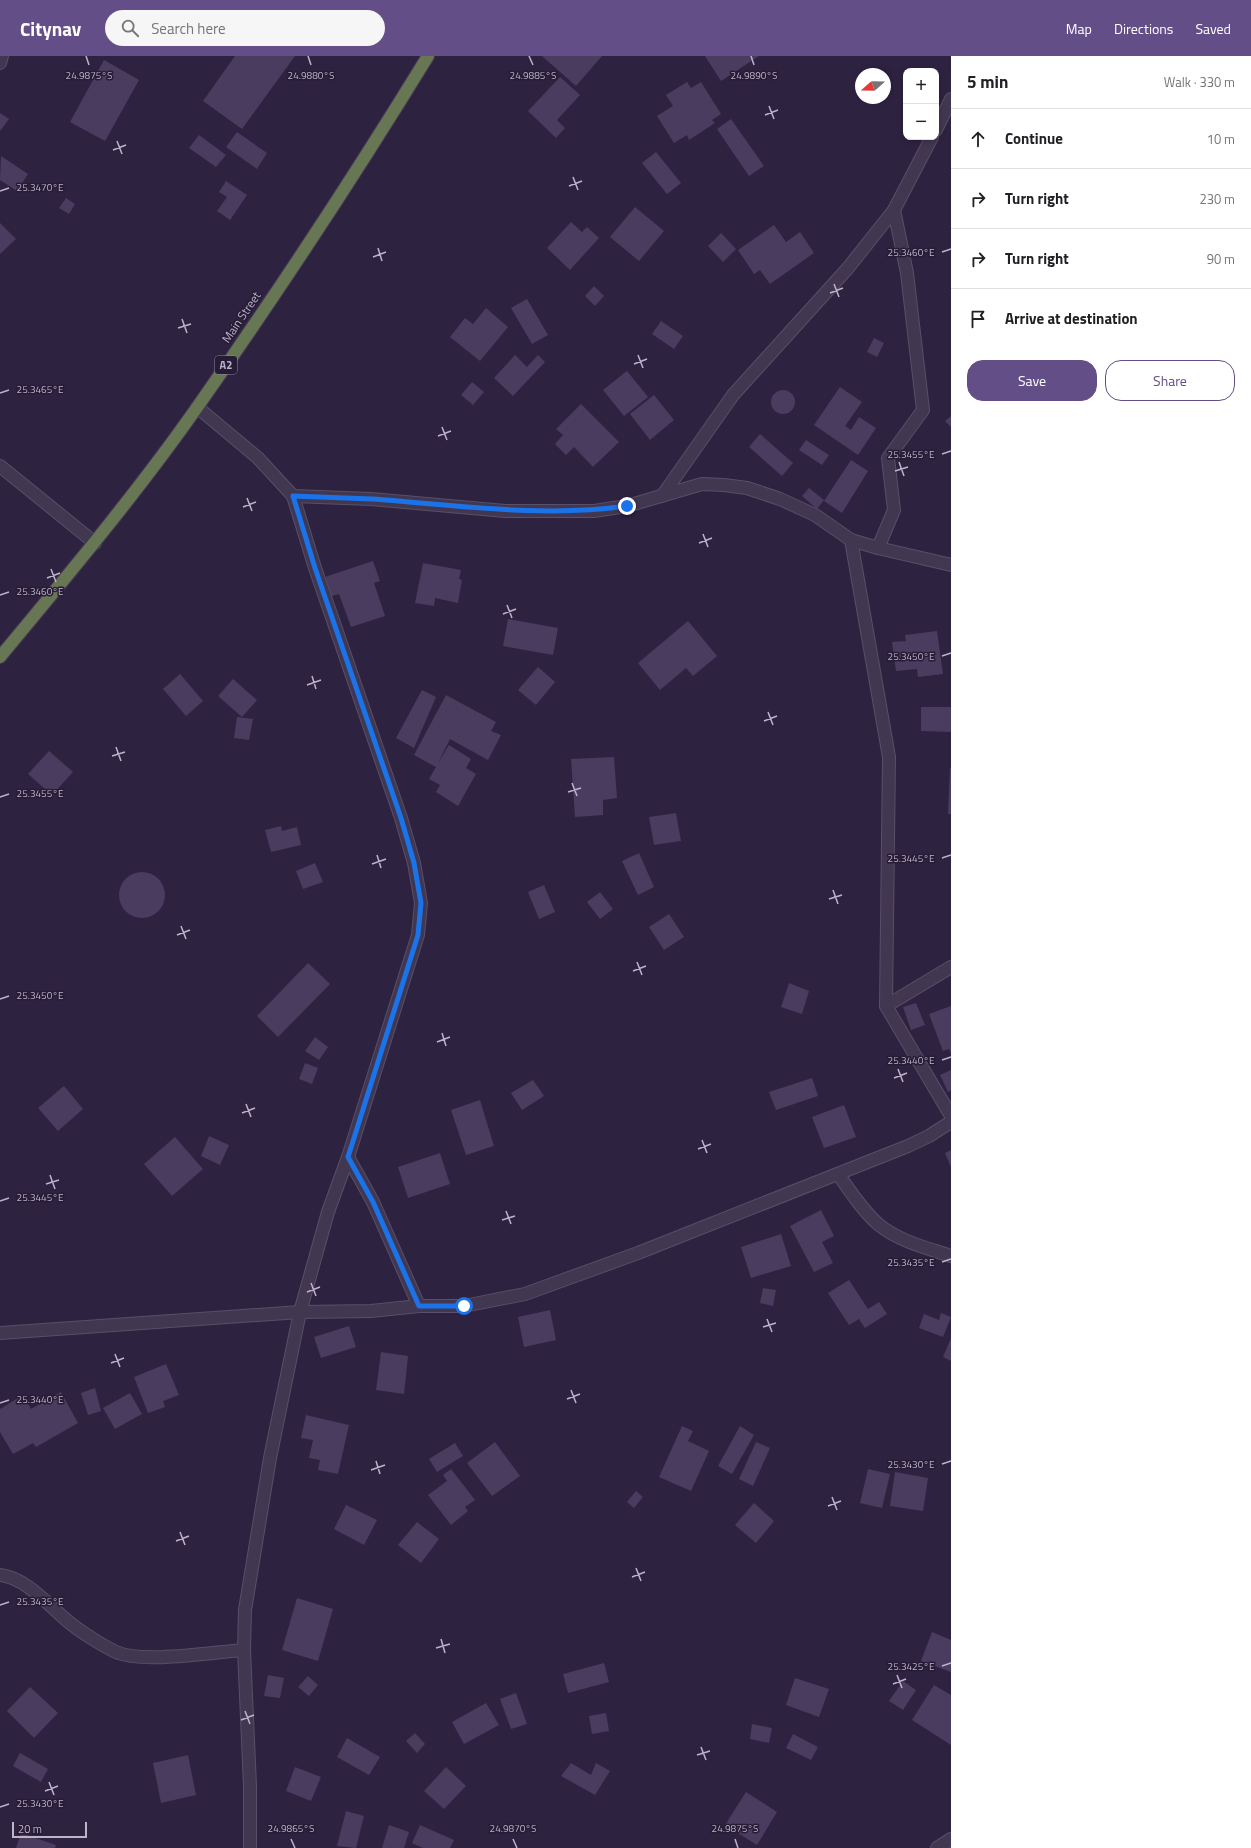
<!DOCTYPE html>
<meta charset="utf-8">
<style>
:root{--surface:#fff;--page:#f6f6f6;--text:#202124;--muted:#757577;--line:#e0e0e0;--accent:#644e87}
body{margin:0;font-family:"Titillium Web",sans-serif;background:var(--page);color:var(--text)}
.controls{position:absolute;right:12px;top:12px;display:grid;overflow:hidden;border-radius:8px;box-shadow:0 2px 6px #0003}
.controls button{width:36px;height:36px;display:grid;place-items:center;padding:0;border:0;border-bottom:1px solid var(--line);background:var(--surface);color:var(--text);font:20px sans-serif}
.compass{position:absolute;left:855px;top:12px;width:36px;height:36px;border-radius:50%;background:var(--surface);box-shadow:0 2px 6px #0003;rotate:250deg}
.scale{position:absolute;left:12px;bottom:10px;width:75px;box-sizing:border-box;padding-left:4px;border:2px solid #bdb3cb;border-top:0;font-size:11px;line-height:14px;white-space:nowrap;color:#bdb3cb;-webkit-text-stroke:3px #261c35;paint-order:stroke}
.stop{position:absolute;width:12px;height:12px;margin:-9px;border:3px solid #1a73e8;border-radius:50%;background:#fff}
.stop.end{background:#1a73e8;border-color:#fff;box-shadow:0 1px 4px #0008}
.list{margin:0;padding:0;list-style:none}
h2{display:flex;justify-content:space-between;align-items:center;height:52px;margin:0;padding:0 16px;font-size:17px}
h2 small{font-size:13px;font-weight:400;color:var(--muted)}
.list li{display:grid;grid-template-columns:26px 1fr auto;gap:12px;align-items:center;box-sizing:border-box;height:60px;padding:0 16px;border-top:1px solid var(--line)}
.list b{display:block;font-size:15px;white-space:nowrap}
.list em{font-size:13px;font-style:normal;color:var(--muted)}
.actions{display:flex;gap:8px;padding:12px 16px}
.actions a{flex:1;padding:9px 0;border:1px solid var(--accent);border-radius:16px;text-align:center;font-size:14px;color:var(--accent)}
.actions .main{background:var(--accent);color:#fff}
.icon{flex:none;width:22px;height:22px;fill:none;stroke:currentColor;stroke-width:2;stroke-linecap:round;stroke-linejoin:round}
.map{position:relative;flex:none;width:951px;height:1792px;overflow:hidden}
header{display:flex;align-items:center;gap:24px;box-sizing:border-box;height:56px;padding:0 20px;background:var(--accent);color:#fff}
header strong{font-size:19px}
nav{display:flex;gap:22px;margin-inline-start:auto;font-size:14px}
.search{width:280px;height:36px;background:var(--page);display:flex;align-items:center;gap:10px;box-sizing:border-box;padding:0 14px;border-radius:22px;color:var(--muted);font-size:15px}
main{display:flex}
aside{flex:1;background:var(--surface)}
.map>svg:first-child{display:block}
.building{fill:#493c5f}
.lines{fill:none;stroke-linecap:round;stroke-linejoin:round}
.minor-casing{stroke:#594f68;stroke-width:14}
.highway-casing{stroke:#463c55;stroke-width:14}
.minor{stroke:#413750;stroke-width:12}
.highway{stroke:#687753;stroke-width:12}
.route{stroke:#1a73e8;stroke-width:5}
.ticks{fill:none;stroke:#bdb3cb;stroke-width:1.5}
.labels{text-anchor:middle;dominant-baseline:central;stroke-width:3;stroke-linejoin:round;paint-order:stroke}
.shield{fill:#261c35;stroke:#90869e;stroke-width:1}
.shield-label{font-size:11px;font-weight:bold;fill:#bdb3cb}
.street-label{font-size:12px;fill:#bdb3cb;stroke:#261c35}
.ticks-label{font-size:10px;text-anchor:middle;fill:#bdb3cb;stroke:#261c35;stroke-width:3;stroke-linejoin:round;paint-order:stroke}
</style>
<header>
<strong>Citynav</strong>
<div class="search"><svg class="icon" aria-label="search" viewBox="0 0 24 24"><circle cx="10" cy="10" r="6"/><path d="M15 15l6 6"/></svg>Search here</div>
<nav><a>Map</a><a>Directions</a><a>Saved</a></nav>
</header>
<main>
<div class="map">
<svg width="951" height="1792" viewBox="0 0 951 1792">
<rect width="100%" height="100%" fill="#2e2241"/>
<g class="building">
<path d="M 235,0 L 295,0 L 242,73 L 203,45 Z"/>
<path d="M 542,0 L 602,0 L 576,30 Z"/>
<path d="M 705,0 L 759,0 L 721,25 Z"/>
<path d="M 104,4 L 139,24 L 105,85 L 70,66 Z"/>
<path d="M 560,21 L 580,39 L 557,64 L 565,72 L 556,82 L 528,55 Z"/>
<path d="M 687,26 L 691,32 L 701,26 L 721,58 L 712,64 L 715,67 L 689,84 L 687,79 L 674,87 L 657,60 L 673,50 L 666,39 Z"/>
<path d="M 0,57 L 9,63 L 0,75 Z"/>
<path d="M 731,63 L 764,110 L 749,120 L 717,73 Z"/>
<path d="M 237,76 L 267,97 L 257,113 L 226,91 Z"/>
<path d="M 199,79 L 226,99 L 216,111 L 189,92 Z"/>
<path d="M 656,96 L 681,127 L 667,138 L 642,107 Z"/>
<path d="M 1,100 L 28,118 L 17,135 L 0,124 Z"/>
<path d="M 226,125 L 247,139 L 230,164 L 217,155 L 227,141 L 219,136 Z"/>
<path d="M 66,142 L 75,148 L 69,158 L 59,152 Z"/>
<path d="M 635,151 L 664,175 L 639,205 L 610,181 Z"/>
<path d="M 571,166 L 582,176 L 587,171 L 599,182 L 570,214 L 547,192 Z"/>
<path d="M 0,167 L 16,183 L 0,198 Z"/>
<path d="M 774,169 L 786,186 L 800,176 L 814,197 L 770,228 L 760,214 L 754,218 L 738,194 Z"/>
<path d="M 721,177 L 736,193 L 723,206 L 708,190 Z"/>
<path d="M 594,230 L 604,240 L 595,250 L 585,240 Z"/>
<path d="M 527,243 L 548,279 L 532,288 L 511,252 Z"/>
<path d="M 486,252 L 508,271 L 480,305 L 450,281 L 465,262 L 473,268 Z"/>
<path d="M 661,265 L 683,280 L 674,293 L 652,278 Z"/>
<path d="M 874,282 L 884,287 L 877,301 L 867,296 Z"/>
<path d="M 515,299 L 527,311 L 538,299 L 545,306 L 513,340 L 494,322 Z"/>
<path d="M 627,315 L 648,341 L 624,360 L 603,334 Z"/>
<path d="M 472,326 L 484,336 L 473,349 L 461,339 Z"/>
<path d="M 840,331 L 862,346 L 845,370 L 851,374 L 859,361 L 876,372 L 858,399 L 814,369 Z"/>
<circle cx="783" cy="346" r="12"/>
<path d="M 654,339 L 674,364 L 650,384 L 630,358 Z"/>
<path d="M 581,348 L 619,386 L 593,411 L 574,391 L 566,399 L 555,388 L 563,379 L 556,373 Z"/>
<path d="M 951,360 L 951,371 L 945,365 Z"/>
<path d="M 760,378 L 793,407 L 782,420 L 749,391 Z"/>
<path d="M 806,384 L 829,399 L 822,409 L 799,394 Z"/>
<path d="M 851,404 L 868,415 L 842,457 L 824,445 Z"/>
<path d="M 809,432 L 824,444 L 817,453 L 802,440 Z"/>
<path d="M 373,505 L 380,525 L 374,527 L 385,560 L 351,571 L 339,538 L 332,540 L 325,521 Z"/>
<path d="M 423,507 L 461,514 L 459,523 L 462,524 L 458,547 L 435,542 L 434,550 L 415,547 Z"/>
<path d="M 508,563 L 558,572 L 553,599 L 503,590 Z"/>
<path d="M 688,565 L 717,600 L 693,620 L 686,612 L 660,634 L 638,607 Z"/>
<path d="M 937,575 L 943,618 L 918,621 L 917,613 L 896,615 L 892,586 L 906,585 L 905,579 Z"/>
<path d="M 538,611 L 555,626 L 536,649 L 518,634 Z"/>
<path d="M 180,618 L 203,645 L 186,660 L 163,633 Z"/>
<path d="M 233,623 L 257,644 L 242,661 L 218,640 Z"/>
<path d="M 422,634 L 436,641 L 414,692 L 396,682 Z"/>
<path d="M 446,639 L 496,666 L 491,675 L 501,679 L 488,704 L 450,683 L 438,707 L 449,689 L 471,703 L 466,712 L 476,718 L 458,750 L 436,736 L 440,729 L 429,723 L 436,711 L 414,699 Z"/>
<path d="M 921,651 L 951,651 L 951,676 L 921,675 Z"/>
<path d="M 237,661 L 253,663 L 249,684 L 234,682 Z"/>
<path d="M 49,695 L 73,716 L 52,739 L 28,718 Z"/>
<path d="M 614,701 L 617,742 L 603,744 L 603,759 L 575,761 L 571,703 Z"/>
<path d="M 950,712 L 951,712 L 951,758 L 948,758 Z"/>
<path d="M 676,757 L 681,785 L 654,789 L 649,761 Z"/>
<path d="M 281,770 L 282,775 L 297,771 L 301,789 L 271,796 L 265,774 Z"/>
<path d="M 639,797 L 654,831 L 638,839 L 622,805 Z"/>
<path d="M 315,807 L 323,826 L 303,833 L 296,815 Z"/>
<circle cx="142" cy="839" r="23"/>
<path d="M 544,829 L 555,856 L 539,863 L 528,836 Z"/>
<path d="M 600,836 L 613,853 L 600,863 L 587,846 Z"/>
<path d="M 669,858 L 684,881 L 664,894 L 649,871 Z"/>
<path d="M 308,907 L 330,928 L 278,981 L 257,960 Z"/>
<path d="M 789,927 L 809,935 L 802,958 L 781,951 Z"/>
<path d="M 916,947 L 925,969 L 911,974 L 903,951 Z"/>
<path d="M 951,950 L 951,997 L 949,993 L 943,995 L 929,958 Z"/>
<path d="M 315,981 L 328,991 L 319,1004 L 305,995 Z"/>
<path d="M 305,1007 L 318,1012 L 312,1028 L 299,1023 Z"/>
<path d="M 951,1014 L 951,1034 L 948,1036 L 940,1019 Z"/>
<path d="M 812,1022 L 818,1040 L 776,1054 L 769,1036 Z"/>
<path d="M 533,1024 L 544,1040 L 522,1054 L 511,1037 Z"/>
<path d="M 64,1030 L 83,1053 L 58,1075 L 38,1052 Z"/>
<path d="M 480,1044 L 494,1090 L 466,1099 L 451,1054 Z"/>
<path d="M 844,1049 L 856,1081 L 824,1092 L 812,1061 Z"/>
<path d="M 209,1080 L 229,1089 L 220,1109 L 201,1100 Z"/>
<path d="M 175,1081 L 203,1113 L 172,1140 L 144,1108 Z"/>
<path d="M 951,1094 L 951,1111 L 945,1097 Z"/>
<path d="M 440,1097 L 450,1128 L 408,1142 L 398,1111 Z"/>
<path d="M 821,1154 L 834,1180 L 822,1186 L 833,1207 L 814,1216 L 790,1170 Z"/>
<path d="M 781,1178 L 791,1210 L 751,1222 L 741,1191 Z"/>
<path d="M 849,1224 L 868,1253 L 879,1246 L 887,1258 L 865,1272 L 859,1263 L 849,1269 L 828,1237 Z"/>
<path d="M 763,1232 L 776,1234 L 773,1250 L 760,1247 Z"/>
<path d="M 550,1254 L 556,1284 L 524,1291 L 518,1261 Z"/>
<path d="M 941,1257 L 951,1261 L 943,1281 L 919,1272 L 924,1258 L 939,1264 Z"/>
<path d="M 349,1270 L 356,1291 L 321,1302 L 314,1281 Z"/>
<path d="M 951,1282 L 951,1305 L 943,1301 Z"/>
<path d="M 381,1296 L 408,1300 L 404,1338 L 376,1334 Z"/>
<path d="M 166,1308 L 179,1339 L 163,1345 L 165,1351 L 148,1357 L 134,1321 Z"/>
<path d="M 95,1332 L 101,1355 L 88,1359 L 81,1337 Z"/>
<path d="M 61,1336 L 78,1367 L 36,1391 L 33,1387 L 13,1398 L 0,1376 L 0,1353 L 23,1339 L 31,1353 Z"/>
<path d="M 130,1337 L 142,1358 L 115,1373 L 103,1352 Z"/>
<path d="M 306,1359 L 349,1369 L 338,1418 L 318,1414 L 320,1404 L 309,1402 L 313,1384 L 301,1382 Z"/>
<path d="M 682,1370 L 693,1375 L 688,1385 L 709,1395 L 691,1435 L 659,1421 Z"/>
<path d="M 740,1370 L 754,1379 L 732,1418 L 718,1410 Z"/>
<path d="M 495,1386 L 520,1420 L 492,1440 L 467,1407 Z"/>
<path d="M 756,1386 L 770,1392 L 753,1430 L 739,1423 Z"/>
<path d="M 455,1387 L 463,1400 L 437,1416 L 429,1403 Z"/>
<path d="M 451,1413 L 475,1444 L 465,1451 L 468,1455 L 451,1469 L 428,1439 L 447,1425 L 443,1419 Z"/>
<path d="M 868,1413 L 890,1418 L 882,1452 L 860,1447 Z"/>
<path d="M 895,1416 L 928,1422 L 923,1455 L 890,1450 Z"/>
<path d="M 636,1435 L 643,1441 L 634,1452 L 627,1446 Z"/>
<path d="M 754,1447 L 774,1465 L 756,1487 L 735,1469 Z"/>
<path d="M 346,1449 L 377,1464 L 364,1489 L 334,1473 Z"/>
<path d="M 417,1466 L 439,1483 L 421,1507 L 398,1489 Z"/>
<path d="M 297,1542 L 333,1553 L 318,1605 L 282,1594 Z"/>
<path d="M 932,1576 L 951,1584 L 951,1616 L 921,1605 Z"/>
<path d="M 604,1607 L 609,1626 L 568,1637 L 563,1618 Z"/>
<path d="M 268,1619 L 284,1622 L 280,1642 L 264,1640 Z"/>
<path d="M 308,1620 L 318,1629 L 309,1640 L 298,1631 Z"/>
<path d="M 795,1622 L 829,1633 L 819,1661 L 786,1649 Z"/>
<path d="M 903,1625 L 916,1634 L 903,1654 L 889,1645 Z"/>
<path d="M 934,1629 L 951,1639 L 951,1689 L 912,1664 Z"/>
<path d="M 30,1631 L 58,1657 L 34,1682 L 7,1655 Z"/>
<path d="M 516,1637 L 527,1668 L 511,1673 L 500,1643 Z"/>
<path d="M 486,1647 L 499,1669 L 464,1688 L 452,1666 Z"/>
<path d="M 606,1657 L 609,1675 L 592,1678 L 589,1660 Z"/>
<path d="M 752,1668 L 772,1672 L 769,1687 L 750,1683 Z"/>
<path d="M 415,1677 L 425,1688 L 417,1697 L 406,1685 Z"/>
<path d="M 793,1678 L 818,1691 L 811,1704 L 786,1692 Z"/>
<path d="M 347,1682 L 380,1701 L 369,1719 L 337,1701 Z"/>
<path d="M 20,1697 L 48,1713 L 41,1726 L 13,1710 Z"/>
<path d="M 188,1699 L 196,1739 L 161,1747 L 153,1707 Z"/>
<path d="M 571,1707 L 591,1719 L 596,1707 L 610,1715 L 595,1739 L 561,1720 Z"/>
<path d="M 295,1711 L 321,1721 L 311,1745 L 286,1735 Z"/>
<path d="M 446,1711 L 466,1730 L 444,1753 L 424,1735 Z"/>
<path d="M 746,1736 L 777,1756 L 757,1789 L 725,1769 Z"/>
<path d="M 346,1755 L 364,1760 L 356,1792 L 337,1790 Z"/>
<path d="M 389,1769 L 409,1776 L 404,1792 L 382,1792 Z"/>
<path d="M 420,1769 L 454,1784 L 450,1792 L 423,1792 L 412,1787 Z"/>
<path d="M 21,1777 L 56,1789 L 55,1792 L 16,1792 Z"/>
</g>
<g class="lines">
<defs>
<g id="minor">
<path d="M 0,7 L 2,0"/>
<path d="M 936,74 L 951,43"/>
<path d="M 197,351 L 258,402 L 293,440 L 315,512 L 401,762 L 414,807 L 421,847 L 418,879 L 348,1101 L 328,1156 L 300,1256 L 270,1402 L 245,1554 L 244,1594 L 250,1730 L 250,1792"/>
<path d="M 0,410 L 95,487"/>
<path d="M 293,440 L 371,443 L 505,455 L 594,455 L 627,450 L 702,428 L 724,429 L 747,432 L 780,443 L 815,459 L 851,484 L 878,492 L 951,509"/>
<path d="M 662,440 L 733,339 L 848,212 L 894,154 L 932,81"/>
<path d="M 851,484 L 889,701 L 886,950 L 951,1060"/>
<path d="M 878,492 L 894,454 L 888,402 L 923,354 L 907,217 L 894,154"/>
<path d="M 886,950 L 951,911"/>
<path d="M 348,1101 L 373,1146 L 419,1250"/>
<path d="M 838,1118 C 850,1135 862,1154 878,1168 C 898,1185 927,1192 951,1200"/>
<path d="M 0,1277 L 300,1256 L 371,1255 L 419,1250 L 464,1250 L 525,1238 L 638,1197 L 908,1090 L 929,1080 L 951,1066"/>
<path d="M 0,1519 C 27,1522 49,1550 70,1567 C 81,1576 103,1590 116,1596 C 143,1608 213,1596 244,1594"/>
<path d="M 937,1792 L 951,1783"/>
</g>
<path id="highway" d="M 0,601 C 68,519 137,437 198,350 C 278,236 355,119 428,0"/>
</defs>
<use href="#minor" class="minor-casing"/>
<use href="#highway" class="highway-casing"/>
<use href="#minor" class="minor"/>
<use href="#highway" class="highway"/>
</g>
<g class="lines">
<path class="route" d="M 464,1250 L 419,1250 L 373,1146 L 348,1101 L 418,879 L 421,847 L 414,807 L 401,762 L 315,512 L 293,440 C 320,441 346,442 372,443 C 458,449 541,462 627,450"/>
</g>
<path class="ticks" d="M 86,0 L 89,9M 308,0 L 311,9M 529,0 L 533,9M 751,0 L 754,9M 769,50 L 774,63M 765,59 L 778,54M 117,85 L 122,98M 113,94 L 126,89M 573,121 L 578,134M 569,130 L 582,125M 0,135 L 9,132M 378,192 L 382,205M 942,196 L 951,193M 373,201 L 386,196M 834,228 L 839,241M 830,237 L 843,232M 182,263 L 187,277M 178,272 L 191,268M 638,299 L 643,312M 634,308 L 647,303M 0,337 L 9,334M 442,371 L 447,384M 438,380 L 451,375M 942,398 L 951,395M 899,406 L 904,420M 895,415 L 908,411M 247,442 L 252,455M 243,451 L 256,446M 703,478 L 708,491M 699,487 L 712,482M 51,513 L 56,526M 47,522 L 60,517M 0,539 L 9,536M 507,549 L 512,562M 503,558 L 516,553M 942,600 L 951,597M 312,620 L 316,633M 307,629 L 321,624M 768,656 L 773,669M 764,665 L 777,660M 116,691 L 121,705M 112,700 L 125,696M 572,727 L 577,740M 568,736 L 581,732M 0,741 L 9,738M 377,799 L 381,812M 942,802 L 951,799M 372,808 L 386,803M 833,834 L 838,848M 829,843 L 842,839M 181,870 L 186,883M 177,879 L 190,874M 637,906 L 642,919M 633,915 L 646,910M 0,943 L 9,940M 442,977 L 446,990M 437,986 L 450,981M 942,1004 L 951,1001M 898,1013 L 903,1026M 894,1022 L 907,1017M 246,1048 L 251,1061M 242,1057 L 255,1052M 702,1084 L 707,1097M 698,1093 L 711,1088M 50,1119 L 55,1133M 46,1128 L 59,1124M 0,1145 L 9,1142M 506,1155 L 511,1168M 502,1164 L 515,1160M 942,1206 L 951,1203M 311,1227 L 316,1240M 307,1236 L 320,1231M 767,1263 L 772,1276M 763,1271 L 776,1267M 115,1298 L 120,1311M 111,1307 L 124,1302M 571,1334 L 576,1347M 567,1343 L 580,1338M 0,1347 L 9,1344M 376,1405 L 380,1418M 942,1408 L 951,1405M 371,1414 L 385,1409M 832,1441 L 837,1454M 828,1450 L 841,1445M 180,1476 L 185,1489M 176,1485 L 189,1480M 636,1512 L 641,1525M 632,1521 L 645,1516M 0,1549 L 9,1546M 441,1583 L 445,1597M 436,1592 L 450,1588M 942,1610 L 951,1607M 897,1619 L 902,1632M 893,1628 L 906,1623M 245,1655 L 250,1668M 241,1664 L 254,1659M 701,1691 L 706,1704M 697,1699 L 710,1695M 49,1726 L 54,1739M 45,1735 L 58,1730M 0,1751 L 9,1748M 291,1783 L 295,1792M 513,1783 L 517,1792M 735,1783 L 738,1792"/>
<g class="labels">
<rect class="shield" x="215" y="300" width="22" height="18" rx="3"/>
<g class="shield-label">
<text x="226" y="309">A2</text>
</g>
<g class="street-label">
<text transform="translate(241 261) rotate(-56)">Main Street</text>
</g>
</g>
<g class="ticks-label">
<text x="89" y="23">24.9875°S</text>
<text x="311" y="23">24.9880°S</text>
<text x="533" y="23">24.9885°S</text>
<text x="754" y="23">24.9890°S</text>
<text x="40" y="135">25.3470°E</text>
<text x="911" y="200">25.3460°E</text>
<text x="40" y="337">25.3465°E</text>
<text x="911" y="402">25.3455°E</text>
<text x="40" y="539">25.3460°E</text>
<text x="911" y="604">25.3450°E</text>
<text x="40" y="741">25.3455°E</text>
<text x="911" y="806">25.3445°E</text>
<text x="40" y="943">25.3450°E</text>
<text x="911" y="1008">25.3440°E</text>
<text x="40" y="1145">25.3445°E</text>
<text x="911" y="1210">25.3435°E</text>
<text x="40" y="1347">25.3440°E</text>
<text x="911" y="1412">25.3430°E</text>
<text x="40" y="1549">25.3435°E</text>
<text x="911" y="1614">25.3425°E</text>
<text x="40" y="1751">25.3430°E</text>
<text x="291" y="1776">24.9865°S</text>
<text x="513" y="1776">24.9870°S</text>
<text x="735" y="1776">24.9875°S</text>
</g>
</svg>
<div class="controls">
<button>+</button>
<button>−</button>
</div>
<svg class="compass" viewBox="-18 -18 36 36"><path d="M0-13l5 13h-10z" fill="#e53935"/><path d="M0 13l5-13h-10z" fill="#757577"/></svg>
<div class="scale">20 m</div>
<div class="stop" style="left:464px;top:1250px"></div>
<div class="stop end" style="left:627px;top:450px"></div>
</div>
<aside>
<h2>5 min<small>Walk · 330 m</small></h2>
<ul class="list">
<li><svg class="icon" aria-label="ahead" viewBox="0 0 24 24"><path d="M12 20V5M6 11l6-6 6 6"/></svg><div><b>Continue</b></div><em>10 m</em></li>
<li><svg class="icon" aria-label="right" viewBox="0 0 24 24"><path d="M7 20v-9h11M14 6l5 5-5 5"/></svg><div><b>Turn right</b></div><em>230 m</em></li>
<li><svg class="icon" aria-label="right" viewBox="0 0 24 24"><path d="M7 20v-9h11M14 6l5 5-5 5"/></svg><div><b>Turn right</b></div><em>90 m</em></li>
<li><svg class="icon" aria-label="arrive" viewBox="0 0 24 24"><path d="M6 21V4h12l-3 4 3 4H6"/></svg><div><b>Arrive at destination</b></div></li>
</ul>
<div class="actions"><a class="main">Save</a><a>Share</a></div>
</aside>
</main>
